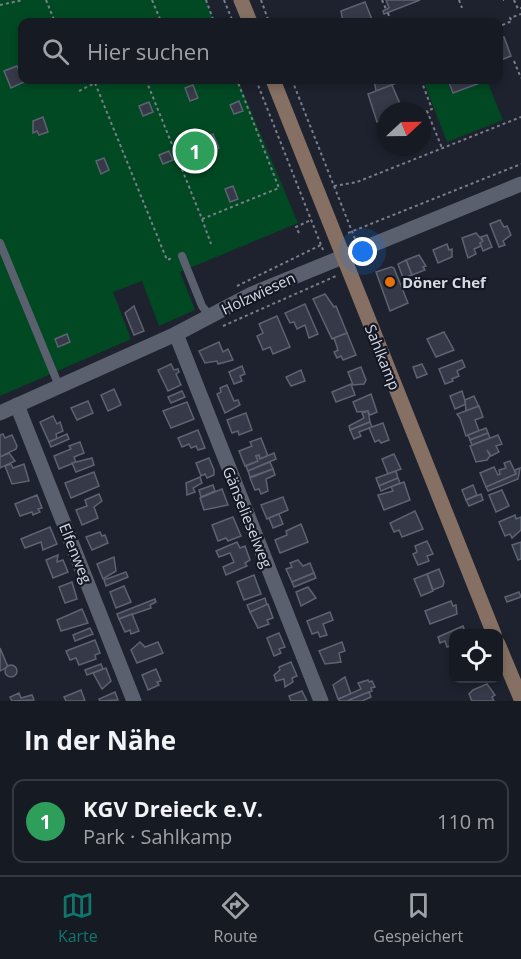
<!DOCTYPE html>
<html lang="de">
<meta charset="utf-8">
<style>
:root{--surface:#161a22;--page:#23272f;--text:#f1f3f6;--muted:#9ea1a5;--line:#353840;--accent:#0f766e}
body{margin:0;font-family:"Open Sans",sans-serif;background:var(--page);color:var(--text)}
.controls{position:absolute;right:18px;bottom:18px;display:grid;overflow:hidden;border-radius:12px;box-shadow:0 3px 9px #0003}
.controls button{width:54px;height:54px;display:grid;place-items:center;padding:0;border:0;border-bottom:2px solid var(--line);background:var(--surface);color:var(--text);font:30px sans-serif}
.compass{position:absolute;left:377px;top:102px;width:54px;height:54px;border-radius:50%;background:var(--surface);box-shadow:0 3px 9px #0003;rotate:68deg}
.you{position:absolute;left:363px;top:252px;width:21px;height:21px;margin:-15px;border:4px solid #fff;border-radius:50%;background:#1a73e8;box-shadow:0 0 0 9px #1a73e833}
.badge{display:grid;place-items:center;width:39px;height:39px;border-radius:50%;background:var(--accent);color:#fff;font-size:20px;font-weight:700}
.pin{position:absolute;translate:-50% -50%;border:3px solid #fff;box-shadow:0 2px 6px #0006}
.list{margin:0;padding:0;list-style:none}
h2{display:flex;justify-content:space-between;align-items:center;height:78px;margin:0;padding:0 24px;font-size:26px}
h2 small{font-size:20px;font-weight:400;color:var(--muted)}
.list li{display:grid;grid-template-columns:39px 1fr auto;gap:18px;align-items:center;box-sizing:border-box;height:84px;margin:0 12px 12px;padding:0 12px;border:2px solid var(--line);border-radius:12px}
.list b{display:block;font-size:22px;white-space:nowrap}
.list p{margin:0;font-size:20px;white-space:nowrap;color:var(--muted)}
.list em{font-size:20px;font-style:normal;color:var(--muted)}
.icon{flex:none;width:33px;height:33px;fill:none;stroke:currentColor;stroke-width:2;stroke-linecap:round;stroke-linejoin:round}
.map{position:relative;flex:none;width:521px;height:701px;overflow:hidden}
.search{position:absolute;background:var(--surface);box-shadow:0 3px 9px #0003;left:18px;right:18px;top:18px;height:66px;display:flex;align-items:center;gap:15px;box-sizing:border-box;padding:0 21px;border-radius:12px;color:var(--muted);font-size:22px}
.sheet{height:174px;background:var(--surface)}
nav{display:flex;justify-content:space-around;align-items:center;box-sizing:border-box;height:84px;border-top:2px solid var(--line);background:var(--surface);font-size:16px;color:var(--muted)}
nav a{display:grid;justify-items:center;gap:3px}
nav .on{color:var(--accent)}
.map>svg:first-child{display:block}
.green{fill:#004923}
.building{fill:#363a48;stroke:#5e6372;stroke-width:1.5}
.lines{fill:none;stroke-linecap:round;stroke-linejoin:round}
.path{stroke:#7a7e89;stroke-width:2;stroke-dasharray:3 3;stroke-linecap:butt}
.lane{stroke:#5b606f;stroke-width:8}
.street{stroke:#5b606f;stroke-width:15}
.secondary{stroke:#857063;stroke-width:15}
.food-dot{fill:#e8710a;stroke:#141824;stroke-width:2}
.labels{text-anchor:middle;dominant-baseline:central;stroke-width:4.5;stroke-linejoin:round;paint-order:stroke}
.poi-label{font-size:15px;font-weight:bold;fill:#d7dae3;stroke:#141824;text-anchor:start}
.street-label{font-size:15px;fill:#d7dae3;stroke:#141824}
</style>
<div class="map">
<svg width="521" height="701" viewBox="0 0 521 701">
<rect width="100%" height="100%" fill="#1d222e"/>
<g class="green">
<path d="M 0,0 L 206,0 L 214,22 L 22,22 L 22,80 L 238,80 L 298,223 L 180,272 L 195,310 L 159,326 L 142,281 L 113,292 L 131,339 L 0,396 Z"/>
<path d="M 438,80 L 446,80 L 452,94 L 487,81 L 503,120 L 447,142 L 425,85 Z"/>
</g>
<g class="building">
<path d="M 386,0 L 420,0 L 384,14 L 383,11 L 389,8 Z"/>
<path d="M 365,2 L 373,22 L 343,22 L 341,11 Z"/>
<path d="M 504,37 L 511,56 L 501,60 L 498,39 Z"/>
<path d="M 17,66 L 24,82 L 11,88 L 4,71 Z"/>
<path d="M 374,80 L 401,80 L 402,81 L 376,91 Z"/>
<path d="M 458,80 L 488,80 L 453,93 L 449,83 Z"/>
<path d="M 193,85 L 198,98 L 190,101 L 185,88 Z"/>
<path d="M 392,85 L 403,111 L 386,111 L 386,137 L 379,128 L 382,127 L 379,121 L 377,122 L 368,94 Z"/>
<path d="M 239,101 L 243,111 L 234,114 L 230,105 Z"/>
<path d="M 149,102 L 153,112 L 143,116 L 139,106 Z"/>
<path d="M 43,117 L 48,132 L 39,135 L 37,131 L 33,133 L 33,121 Z"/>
<path d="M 213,134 L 219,148 L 210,151 L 204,138 Z"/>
<path d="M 169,151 L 173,160 L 163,164 L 159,155 Z"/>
<path d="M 104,158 L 109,170 L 101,174 L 96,161 Z"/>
<path d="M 233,186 L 238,199 L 230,202 L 225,189 Z"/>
<path d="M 500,220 L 504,227 L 507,226 L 511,235 L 503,241 L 505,245 L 499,247 L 490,224 Z"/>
<path d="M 476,233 L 483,241 L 480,243 L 481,246 L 474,249 L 476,254 L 468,258 L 462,238 Z"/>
<path d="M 487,235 L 492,247 L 483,251 L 480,243 L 483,241 L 481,237 Z"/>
<path d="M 447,244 L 449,250 L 452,249 L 452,257 L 438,263 L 433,250 Z"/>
<path d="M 419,255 L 426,266 L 423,267 L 425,270 L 412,275 L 406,260 Z"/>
<path d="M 406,260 L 412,275 L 403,278 L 398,264 Z"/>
<path d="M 391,267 L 394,268 L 408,303 L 390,311 L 376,272 Z"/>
<path d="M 325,294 L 334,307 L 336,306 L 347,333 L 332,339 L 313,299 Z"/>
<path d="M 305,304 L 318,334 L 309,338 L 305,325 L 297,329 L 294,322 L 290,323 L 285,313 Z"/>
<path d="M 134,306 L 144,331 L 134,335 L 125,313 Z"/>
<path d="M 277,316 L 290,347 L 273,354 L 270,347 L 263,350 L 257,336 L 263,333 L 259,324 Z"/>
<path d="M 444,332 L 454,350 L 436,357 L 427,339 Z"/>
<path d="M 347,333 L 356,355 L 343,360 L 341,356 L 337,358 L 334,352 L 338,350 L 334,338 Z"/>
<path d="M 67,334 L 70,342 L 58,347 L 55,339 Z"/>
<path d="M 219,342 L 223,352 L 228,349 L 233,360 L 218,364 L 217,361 L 205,363 L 199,351 Z"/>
<path d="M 462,360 L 465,367 L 457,371 L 459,376 L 452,379 L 453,381 L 445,384 L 439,369 Z"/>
<path d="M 171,364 L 174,370 L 178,369 L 179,372 L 176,374 L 181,385 L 168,391 L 158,370 Z"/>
<path d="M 422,364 L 427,374 L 417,378 L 413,367 Z"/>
<path d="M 242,366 L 245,374 L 240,376 L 242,381 L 234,384 L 229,372 Z"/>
<path d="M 361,367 L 366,380 L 364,384 L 353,385 L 348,372 Z"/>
<path d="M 301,370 L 305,381 L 291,386 L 286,377 Z"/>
<path d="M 351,384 L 355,395 L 336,402 L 332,392 Z"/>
<path d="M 227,385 L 234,401 L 238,400 L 240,405 L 225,413 L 217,394 L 221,392 L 220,388 Z"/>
<path d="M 114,389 L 121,405 L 108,411 L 101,395 Z"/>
<path d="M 182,391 L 185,397 L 171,403 L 168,397 Z"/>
<path d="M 462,391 L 466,404 L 455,409 L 450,396 Z"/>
<path d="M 371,394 L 377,412 L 370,415 L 368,411 L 357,412 L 353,402 Z"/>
<path d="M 474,396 L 479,407 L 466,411 L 465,400 Z"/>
<path d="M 88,401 L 93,413 L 77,420 L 71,408 Z"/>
<path d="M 187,402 L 194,419 L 171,428 L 163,411 Z"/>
<path d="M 479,406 L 483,417 L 475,420 L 479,431 L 466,436 L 460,418 L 457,414 Z"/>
<path d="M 368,411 L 370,422 L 350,430 L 349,426 L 364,418 L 362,413 Z"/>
<path d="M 246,413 L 252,430 L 239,435 L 238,431 L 232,433 L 227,420 Z"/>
<path d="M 53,416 L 57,424 L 60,422 L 63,431 L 56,434 L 57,439 L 49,442 L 40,422 Z"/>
<path d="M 370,422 L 372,427 L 359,432 L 361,436 L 354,439 L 350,430 Z"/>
<path d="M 383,423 L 389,440 L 381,443 L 379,440 L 375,442 L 369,428 Z"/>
<path d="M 486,428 L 488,433 L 470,440 L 468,435 Z"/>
<path d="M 198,430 L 205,448 L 198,450 L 196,446 L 191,448 L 189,444 L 182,447 L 178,438 Z"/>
<path d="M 488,433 L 490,438 L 472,445 L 470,440 Z"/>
<path d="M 3,434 L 5,438 L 12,435 L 17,446 L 16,449 L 0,457 L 0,435 Z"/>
<path d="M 67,434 L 69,439 L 51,447 L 49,442 Z"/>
<path d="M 498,435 L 502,444 L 496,446 L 499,452 L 491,456 L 487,450 L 490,456 L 487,460 L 476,462 L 470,446 Z"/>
<path d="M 261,438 L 268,456 L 260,459 L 259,455 L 256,456 L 258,461 L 245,466 L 239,451 L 252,446 L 250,442 Z"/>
<path d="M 80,442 L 84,453 L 74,457 L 76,462 L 59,469 L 54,456 L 71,449 L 69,446 Z"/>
<path d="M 9,453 L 15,461 L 0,468 L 0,457 Z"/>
<path d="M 274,453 L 276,459 L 248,471 L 246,466 L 258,461 L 256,456 L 259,455 L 260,459 Z"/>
<path d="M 394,454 L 401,469 L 388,474 L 382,459 Z"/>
<path d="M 92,458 L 94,465 L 76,472 L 72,463 Z"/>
<path d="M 209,458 L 214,470 L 214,475 L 207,478 L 205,474 L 201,476 L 196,463 Z"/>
<path d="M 510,461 L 516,474 L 486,487 L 480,473 L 494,467 L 498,475 L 500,474 L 499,470 L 506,468 L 504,463 Z"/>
<path d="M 270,462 L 273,469 L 250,477 L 248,471 Z"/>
<path d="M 11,464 L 13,468 L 24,464 L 29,481 L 12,484 L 5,466 Z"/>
<path d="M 520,468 L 518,479 L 488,491 L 486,487 L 516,474 L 515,470 Z"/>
<path d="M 273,469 L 275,475 L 266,479 L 268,491 L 261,494 L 259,489 L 255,490 L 250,478 Z"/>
<path d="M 396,471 L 398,478 L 379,486 L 376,478 Z"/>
<path d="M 94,472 L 99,486 L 71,498 L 65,483 Z"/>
<path d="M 200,477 L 202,483 L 193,488 L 195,492 L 187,495 L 186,483 Z"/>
<path d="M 398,478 L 400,483 L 381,491 L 379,486 Z"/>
<path d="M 404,482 L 410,500 L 384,510 L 378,495 L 393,491 L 391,487 Z"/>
<path d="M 213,485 L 215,491 L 201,497 L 199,490 Z"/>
<path d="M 473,485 L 477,495 L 466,500 L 462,490 Z"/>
<path d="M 222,489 L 228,505 L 204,510 L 200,498 Z"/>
<path d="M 502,490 L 509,506 L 496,512 L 489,495 Z"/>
<path d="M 99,494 L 102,501 L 94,507 L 98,518 L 82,525 L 76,510 L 87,506 L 85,500 Z"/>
<path d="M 481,494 L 483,500 L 469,506 L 466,500 Z"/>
<path d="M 37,495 L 42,508 L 38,509 L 40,512 L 33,515 L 32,512 L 20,516 L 15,504 Z"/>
<path d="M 283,497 L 288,510 L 267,519 L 261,505 Z"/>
<path d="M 415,511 L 423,529 L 402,537 L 399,530 L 394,532 L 390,523 Z"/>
<path d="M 279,514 L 283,524 L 273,528 L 269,518 Z"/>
<path d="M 515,515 L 516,519 L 521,517 L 521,530 L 512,538 L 510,534 L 505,536 L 499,522 Z"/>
<path d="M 233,517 L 241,536 L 228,541 L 226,538 L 218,541 L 212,525 Z"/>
<path d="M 301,524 L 308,542 L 280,553 L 275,540 L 287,535 L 286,531 Z"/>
<path d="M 50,527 L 57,544 L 43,550 L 41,542 L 25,548 L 21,539 Z"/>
<path d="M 100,532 L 102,536 L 105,535 L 108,543 L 92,550 L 86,537 Z"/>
<path d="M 427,541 L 433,554 L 427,556 L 429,561 L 418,565 L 413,554 L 417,552 L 415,546 Z"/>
<path d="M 237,542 L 240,548 L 245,546 L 250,560 L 245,563 L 247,566 L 226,575 L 223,567 L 234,562 L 230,553 L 219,557 L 216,551 Z"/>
<path d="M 521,542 L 521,559 L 518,560 L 512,545 Z"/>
<path d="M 58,555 L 57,562 L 63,560 L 68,572 L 53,578 L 46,560 Z"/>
<path d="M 114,557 L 116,571 L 103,579 L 97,564 Z"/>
<path d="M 298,560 L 303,566 L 310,563 L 314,573 L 292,582 L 286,569 L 292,567 L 290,563 Z"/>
<path d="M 439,569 L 444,582 L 443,586 L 433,590 L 427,574 Z"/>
<path d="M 126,572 L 128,577 L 106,586 L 104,580 Z"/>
<path d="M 314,573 L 316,578 L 294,587 L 292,582 Z"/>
<path d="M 427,574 L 433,591 L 421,596 L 414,579 Z"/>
<path d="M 254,575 L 261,594 L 244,600 L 237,582 Z"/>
<path d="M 72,582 L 77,599 L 65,603 L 59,587 Z"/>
<path d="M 124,586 L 131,602 L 116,608 L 110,592 Z"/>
<path d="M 308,587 L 316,598 L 301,606 L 296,592 Z"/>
<path d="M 519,592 L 521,597 L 507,602 L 505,597 Z"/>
<path d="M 265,598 L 267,605 L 250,612 L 247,605 Z"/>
<path d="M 155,599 L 156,602 L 150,605 L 151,608 L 119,619 L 117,614 Z"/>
<path d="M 451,601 L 453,606 L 456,605 L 457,614 L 430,624 L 425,611 Z"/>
<path d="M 268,604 L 273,618 L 267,620 L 269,624 L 258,628 L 250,612 Z"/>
<path d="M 82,609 L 88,623 L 61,631 L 57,620 Z"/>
<path d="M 330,612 L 333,620 L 323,624 L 327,635 L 320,637 L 318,632 L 312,634 L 307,621 Z"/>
<path d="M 132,614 L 139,631 L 131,634 L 130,630 L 125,632 L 119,619 Z"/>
<path d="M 463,626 L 466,634 L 454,634 L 454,645 L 447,647 L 445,641 L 440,643 L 438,637 Z"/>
<path d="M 90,628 L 93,634 L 75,641 L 73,635 Z"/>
<path d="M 279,633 L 285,647 L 279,649 L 281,653 L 274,656 L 267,638 Z"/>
<path d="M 95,640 L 100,653 L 95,655 L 96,659 L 79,665 L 76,658 L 70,660 L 66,651 Z"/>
<path d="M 140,642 L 145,647 L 158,642 L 163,653 L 137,663 L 131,650 Z"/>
<path d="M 342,642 L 345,651 L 339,653 L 341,662 L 325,664 L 319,651 Z"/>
<path d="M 0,648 L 8,667 L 0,671 Z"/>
<path d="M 291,662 L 297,676 L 292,678 L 293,682 L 285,687 L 284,679 L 276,681 L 274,675 L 280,670 L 279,667 Z"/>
<path d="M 101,664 L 103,669 L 87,675 L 85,670 Z"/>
<circle cx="11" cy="671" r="6"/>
<path d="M 106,668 L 111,681 L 102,689 L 93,673 Z"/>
<path d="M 156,669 L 161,681 L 157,682 L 159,685 L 148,690 L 142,675 Z"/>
<path d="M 345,677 L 351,694 L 338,699 L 333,685 Z"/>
<path d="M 368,680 L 369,682 L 372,681 L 375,687 L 371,688 L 372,691 L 347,701 L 339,701 L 339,699 L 361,689 L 358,683 Z"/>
<path d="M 487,684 L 495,695 L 492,697 L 494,701 L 472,701 L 469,694 L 473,690 Z"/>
<path d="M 81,690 L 85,701 L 66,701 L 64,697 Z"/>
<path d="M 302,691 L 307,701 L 291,701 L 289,696 Z"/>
<path d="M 115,692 L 118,700 L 100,701 L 99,699 Z"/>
<path d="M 369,692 L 371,697 L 362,701 L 347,701 Z"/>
<path d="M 19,693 L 21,698 L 32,695 L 34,700 L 12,701 L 10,697 Z"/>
</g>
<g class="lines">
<g class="path">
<path d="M 46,0 L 55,22"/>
<path d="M 152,0 L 160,19"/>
<path d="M 206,0 L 214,22"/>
<path d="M 224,0 L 233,22"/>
<path d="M 261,0 L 269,22"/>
<path d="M 382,0 L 386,9"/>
<path d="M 459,0 L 462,8"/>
<path d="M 503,0 L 504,0"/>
<path d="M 514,0 L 518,9 L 521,8"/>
<path d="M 0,5 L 23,0"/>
<path d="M 388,13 L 391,22"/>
<path d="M 498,23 L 500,26 L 512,21 L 510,18 L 521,14"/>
<path d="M 514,61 L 521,78"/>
<path d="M 146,80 L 202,219 L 279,188 L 237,80"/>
<path d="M 256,80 L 323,250"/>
<path d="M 292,80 L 355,239"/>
<path d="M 421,80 L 432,109 L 427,111 L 442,148"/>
<path d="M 424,83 L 432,80"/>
<path d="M 79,91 L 95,83 L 167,260 L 172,258"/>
<path d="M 334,186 L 357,182 L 521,117"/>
<path d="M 202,219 L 211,244"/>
<path d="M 299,233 L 296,227 L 311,220"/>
<path d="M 348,233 L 521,164"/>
<path d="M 237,286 L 323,244"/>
<path d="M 223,326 L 336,276"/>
</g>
<g class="lane">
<path d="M 0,243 L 59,386"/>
<path d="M 182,256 L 202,306 L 210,316"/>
</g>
<g class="street">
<path d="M 176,334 L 321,701"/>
<path d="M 17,405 L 134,701"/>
<path d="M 0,413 L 176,334 L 252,294 L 521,184"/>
</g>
<g class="secondary">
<path d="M 241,0 L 250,22"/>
<path d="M 273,80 L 494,634"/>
<path d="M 498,644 L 521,699"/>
</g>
</g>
<circle class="food-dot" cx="390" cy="282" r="6"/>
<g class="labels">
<g class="poi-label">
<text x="402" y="282">Döner Chef</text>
</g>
<g class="street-label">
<text transform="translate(258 293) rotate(-25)">Holzwiesen</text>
<text transform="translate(383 357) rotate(68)">Sahlkamp</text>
<text transform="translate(248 517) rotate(68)">Gänselieselweg</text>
<text transform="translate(76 553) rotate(68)">Elfenweg</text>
</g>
</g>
</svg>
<div class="controls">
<button><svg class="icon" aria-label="locate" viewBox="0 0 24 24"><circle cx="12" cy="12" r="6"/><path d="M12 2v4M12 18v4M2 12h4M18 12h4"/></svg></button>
</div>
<svg class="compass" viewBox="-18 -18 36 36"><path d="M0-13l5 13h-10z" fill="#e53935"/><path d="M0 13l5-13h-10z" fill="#9ea1a5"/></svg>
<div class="you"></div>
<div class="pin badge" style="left:195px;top:151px;background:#2e9e5b">1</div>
<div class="search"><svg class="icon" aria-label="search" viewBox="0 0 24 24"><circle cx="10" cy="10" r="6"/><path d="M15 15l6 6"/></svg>Hier suchen</div>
</div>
<section class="sheet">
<h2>In der Nähe<small></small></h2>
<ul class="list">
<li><span class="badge" style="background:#2e9e5b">1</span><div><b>KGV Dreieck e.V.</b><p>Park · Sahlkamp</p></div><em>110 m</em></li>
</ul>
</section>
<nav>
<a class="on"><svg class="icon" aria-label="map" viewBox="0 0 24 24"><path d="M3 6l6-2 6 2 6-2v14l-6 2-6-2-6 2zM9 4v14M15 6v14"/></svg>Karte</a>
<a><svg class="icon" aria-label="directions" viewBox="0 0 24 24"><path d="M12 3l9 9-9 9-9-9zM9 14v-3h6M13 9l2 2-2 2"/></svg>Route</a>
<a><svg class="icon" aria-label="saved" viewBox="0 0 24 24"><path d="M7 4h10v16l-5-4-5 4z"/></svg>Gespeichert</a>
</nav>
